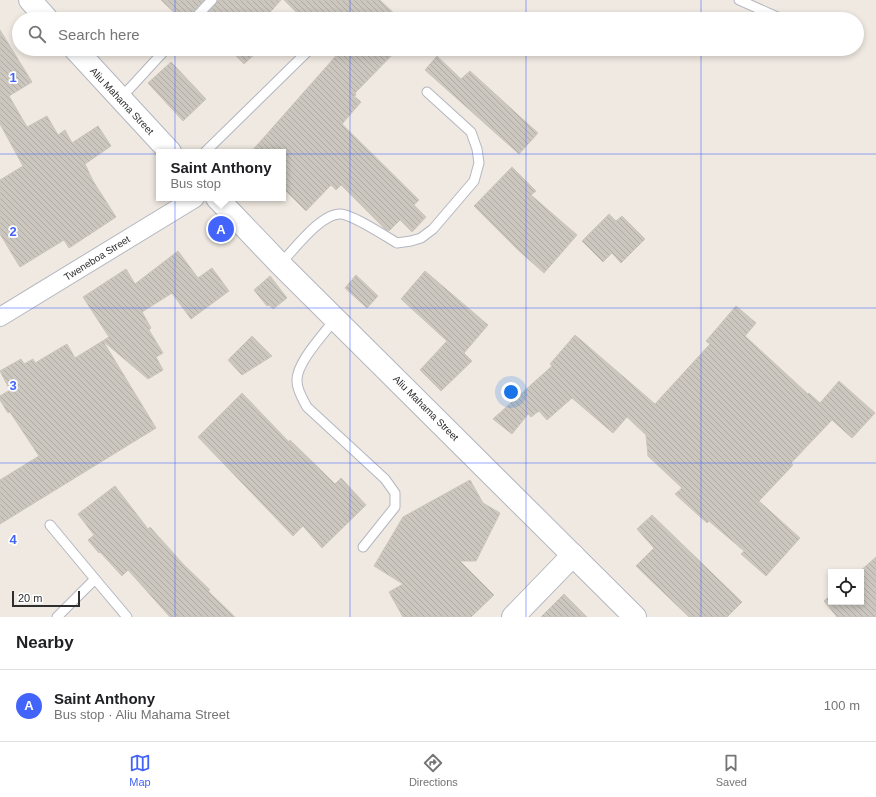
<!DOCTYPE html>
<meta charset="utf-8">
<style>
:root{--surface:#fff;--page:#f6f6f6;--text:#202124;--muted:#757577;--line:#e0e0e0;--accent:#4264fb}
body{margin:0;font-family:Arial,sans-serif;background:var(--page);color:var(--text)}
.controls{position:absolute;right:12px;bottom:12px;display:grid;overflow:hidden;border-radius:0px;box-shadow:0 2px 6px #0003}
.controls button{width:36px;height:36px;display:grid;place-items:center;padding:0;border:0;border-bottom:1px solid var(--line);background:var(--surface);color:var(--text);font:20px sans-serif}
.scale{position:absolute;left:12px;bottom:10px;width:68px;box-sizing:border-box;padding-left:4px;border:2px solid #2e2e2e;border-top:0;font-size:11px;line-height:14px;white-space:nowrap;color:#2e2e2e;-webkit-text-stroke:3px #fff;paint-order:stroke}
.you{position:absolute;left:511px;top:392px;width:14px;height:14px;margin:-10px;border:3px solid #fff;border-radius:50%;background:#1a73e8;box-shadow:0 0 0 6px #1a73e833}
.badge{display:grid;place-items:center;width:26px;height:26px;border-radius:50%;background:var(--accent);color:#fff;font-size:13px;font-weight:700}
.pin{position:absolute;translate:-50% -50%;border:2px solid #fff;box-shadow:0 1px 4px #0006}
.popup{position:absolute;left:156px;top:149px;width:130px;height:52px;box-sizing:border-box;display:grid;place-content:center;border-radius:0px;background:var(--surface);filter:drop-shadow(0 1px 3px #0005);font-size:13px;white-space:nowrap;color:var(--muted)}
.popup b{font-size:15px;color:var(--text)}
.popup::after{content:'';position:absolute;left:50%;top:100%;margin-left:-8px;border:8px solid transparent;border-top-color:var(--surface)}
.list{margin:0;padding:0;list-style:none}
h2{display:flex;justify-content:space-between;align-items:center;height:52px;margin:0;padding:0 16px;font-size:17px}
h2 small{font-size:13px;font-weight:400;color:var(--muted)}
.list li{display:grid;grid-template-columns:26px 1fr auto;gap:12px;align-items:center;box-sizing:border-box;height:72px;padding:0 16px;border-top:1px solid var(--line)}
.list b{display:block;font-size:15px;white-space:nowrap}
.list p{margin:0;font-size:13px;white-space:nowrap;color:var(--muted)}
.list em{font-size:13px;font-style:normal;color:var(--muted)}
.icon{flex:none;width:22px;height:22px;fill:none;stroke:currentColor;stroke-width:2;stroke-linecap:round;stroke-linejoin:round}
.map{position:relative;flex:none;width:876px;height:617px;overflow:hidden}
.search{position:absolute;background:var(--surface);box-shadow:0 2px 6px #0003;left:12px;right:12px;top:12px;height:44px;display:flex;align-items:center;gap:10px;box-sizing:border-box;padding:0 14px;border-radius:22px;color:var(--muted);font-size:15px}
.sheet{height:124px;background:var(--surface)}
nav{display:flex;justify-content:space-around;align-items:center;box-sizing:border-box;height:56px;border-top:1px solid var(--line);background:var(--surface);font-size:11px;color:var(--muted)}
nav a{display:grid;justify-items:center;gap:2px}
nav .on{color:var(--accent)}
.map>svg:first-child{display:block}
.building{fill:url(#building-back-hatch);stroke:#cbc5ba}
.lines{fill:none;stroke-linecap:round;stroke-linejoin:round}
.lane-casing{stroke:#b4b7c1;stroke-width:11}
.street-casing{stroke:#b4b7c1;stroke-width:20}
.secondary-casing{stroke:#b4b7c1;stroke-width:24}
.lane{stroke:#fff;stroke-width:9}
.street{stroke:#fff;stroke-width:18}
.secondary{stroke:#fff;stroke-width:22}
.grid{fill:none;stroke:#4264fb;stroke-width:1;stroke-opacity:0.55}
.labels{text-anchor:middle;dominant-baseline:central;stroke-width:3.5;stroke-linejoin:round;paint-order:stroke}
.street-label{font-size:10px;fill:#2e2e2e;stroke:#fff}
.grid-label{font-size:13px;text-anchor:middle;font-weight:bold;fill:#4264fb;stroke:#fff;stroke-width:3.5;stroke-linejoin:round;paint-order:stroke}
</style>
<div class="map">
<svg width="876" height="617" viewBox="0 0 876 617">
<defs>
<pattern id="building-back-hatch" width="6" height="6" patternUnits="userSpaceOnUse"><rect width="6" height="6" fill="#cbc7bf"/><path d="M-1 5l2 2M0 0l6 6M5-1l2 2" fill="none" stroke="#afaba4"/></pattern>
</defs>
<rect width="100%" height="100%" fill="#efe9e1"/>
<g class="building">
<path d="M 161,0 L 204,0 L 190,15 L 188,19 L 181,19 Z"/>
<path d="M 218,0 L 281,0 L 264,19 L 202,19 L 216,4 Z"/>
<path d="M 284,0 L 380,0 L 400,19 L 303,19 Z"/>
<path d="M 0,30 L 32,82 L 9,96 L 27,127 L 47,116 L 58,135 L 65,130 L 72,143 L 98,126 L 111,146 L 85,164 L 93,181 L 116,217 L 69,248 L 64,240 L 20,267 L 0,234 L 0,180 L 23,166 L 0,124 Z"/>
<path d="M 229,49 L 260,49 L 244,64 Z"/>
<path d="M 342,49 L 398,49 L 355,93 L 356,95 L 354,96 L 361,102 L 342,124 L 419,200 L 414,205 L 426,217 L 412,232 L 400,220 L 389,231 L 385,229 L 341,185 L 336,190 L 331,185 L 306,211 L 283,188 L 283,152 L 251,152 Z"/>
<path d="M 437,56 L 461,79 L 470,71 L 538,133 L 519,154 L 425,70 Z"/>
<path d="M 171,62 L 206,99 L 183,121 L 148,83 Z"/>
<path d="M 512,167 L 536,191 L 531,195 L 577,235 L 544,273 L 517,249 L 474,206 Z"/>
<path d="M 609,214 L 616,221 L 622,216 L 645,239 L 621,263 L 612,253 L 603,262 L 582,241 Z"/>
<path d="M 178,251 L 198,278 L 212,268 L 229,291 L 191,319 L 172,293 L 142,312 L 151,328 L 149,330 L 163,353 L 156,357 L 163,370 L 148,379 L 103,341 L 156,428 L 0,524 L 0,480 L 39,456 L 10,412 L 8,413 L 0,400 L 0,396 L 10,390 L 0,371 L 21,359 L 24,364 L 33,359 L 35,363 L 67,344 L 75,358 L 109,337 L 83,297 L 126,269 L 135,284 Z"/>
<path d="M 425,271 L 488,325 L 464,353 L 472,361 L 441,391 L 420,370 L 447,341 L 401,299 Z"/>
<path d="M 356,275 L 378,296 L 367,308 L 345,288 Z"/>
<path d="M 270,276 L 287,298 L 273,309 L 269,305 L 267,306 L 254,290 Z"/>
<path d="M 736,306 L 756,323 L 745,336 L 808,394 L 809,393 L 820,403 L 839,381 L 875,413 L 852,438 L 832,420 L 791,463 L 793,465 L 759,501 L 800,538 L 766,576 L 741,554 L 744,551 L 709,521 L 707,523 L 675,494 L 682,488 L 648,456 L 646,435 L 627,417 L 613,433 L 572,398 L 547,420 L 539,411 L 531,417 L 528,414 L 512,434 L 493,419 L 552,366 L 550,364 L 575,335 L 655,404 L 710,344 L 706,341 Z"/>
<path d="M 252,336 L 272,356 L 242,375 L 228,360 Z"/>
<path d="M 242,393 L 289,442 L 290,440 L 335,484 L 341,478 L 366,505 L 322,548 L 303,526 L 293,536 L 198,437 Z"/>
<path d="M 470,480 L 483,503 L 500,513 L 476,561 L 460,561 L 494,595 L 471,617 L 403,617 L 389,592 L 403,584 L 374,566 L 403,517 Z"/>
<path d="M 115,486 L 148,529 L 150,527 L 183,564 L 210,590 L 208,591 L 235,617 L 170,617 L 128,570 L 122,576 L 100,552 L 99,553 L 88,540 L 94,535 L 78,514 Z"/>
<path d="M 652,515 L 742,602 L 727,617 L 689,617 L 636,566 L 654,548 L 637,529 Z"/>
<path d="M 876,557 L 876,617 L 837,617 L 824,601 L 831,595 L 831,602 L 861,602 L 861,572 L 859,572 Z"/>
<path d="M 564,594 L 587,617 L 541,617 Z"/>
</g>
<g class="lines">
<defs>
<g id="lane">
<path d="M 739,0 L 782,19"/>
<path d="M 194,19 L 212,0"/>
<path d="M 120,99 L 166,49"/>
<path d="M 205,152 L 310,49"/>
<path d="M 280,264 C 294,250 320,214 340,214 C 352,214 385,236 397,243 L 411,241 L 421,238 L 433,229 L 474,181 L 479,163 L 477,149 L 471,132 L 427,92"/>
<path d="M 335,319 C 324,334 296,363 297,381 C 297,391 303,399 307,407 L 385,479 L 395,493 L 395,507 L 363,547"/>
<path d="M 50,525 L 95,579"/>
<path d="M 57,617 L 95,579 L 127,617"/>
</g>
<path id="street" d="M 0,317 L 195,198"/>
<g id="secondary">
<path d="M 30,0 L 47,19"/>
<path d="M 75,49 L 170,152"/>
<path d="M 217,198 L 280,264 L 635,617"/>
<path d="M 513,617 L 573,555"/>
</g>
</defs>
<use href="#lane" class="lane-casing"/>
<use href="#street" class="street-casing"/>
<use href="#secondary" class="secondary-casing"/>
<use href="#lane" class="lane"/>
<use href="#street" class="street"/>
<use href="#secondary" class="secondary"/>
</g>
<path class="grid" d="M 175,0 L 175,19M 350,0 L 350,19M 526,0 L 526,19M 701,0 L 701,19M 175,49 L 175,617M 350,49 L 350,617M 526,49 L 526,617M 701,49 L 701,617M 0,154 L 876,154M 0,308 L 876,308M 0,463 L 876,463"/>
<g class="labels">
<g class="street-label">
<text transform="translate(122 101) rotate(47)">Aliu Mahama Street</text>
<text transform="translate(97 258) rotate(-32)">Tweneboa Street</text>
<text transform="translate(426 408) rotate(45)">Aliu Mahama Street</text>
</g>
</g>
<g class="grid-label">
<text x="13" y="82">1</text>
<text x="13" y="236">2</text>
<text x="13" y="390">3</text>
<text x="13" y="544">4</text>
</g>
</svg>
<div class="controls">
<button><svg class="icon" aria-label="locate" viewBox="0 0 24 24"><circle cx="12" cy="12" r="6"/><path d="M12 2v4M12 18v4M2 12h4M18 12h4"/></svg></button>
</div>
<div class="scale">20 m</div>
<div class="you"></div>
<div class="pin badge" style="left:221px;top:229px">A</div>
<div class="popup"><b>Saint Anthony</b>Bus stop</div>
<div class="search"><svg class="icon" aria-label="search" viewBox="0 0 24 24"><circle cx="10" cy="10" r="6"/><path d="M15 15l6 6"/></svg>Search here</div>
</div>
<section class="sheet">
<h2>Nearby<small></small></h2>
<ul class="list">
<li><span class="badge">A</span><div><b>Saint Anthony</b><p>Bus stop · Aliu Mahama Street</p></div><em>100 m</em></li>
</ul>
</section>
<nav>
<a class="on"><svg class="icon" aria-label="map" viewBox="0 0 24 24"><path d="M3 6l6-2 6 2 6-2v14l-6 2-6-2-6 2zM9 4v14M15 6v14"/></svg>Map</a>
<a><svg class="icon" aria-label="directions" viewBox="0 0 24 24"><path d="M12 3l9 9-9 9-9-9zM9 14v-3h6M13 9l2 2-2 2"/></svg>Directions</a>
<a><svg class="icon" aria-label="saved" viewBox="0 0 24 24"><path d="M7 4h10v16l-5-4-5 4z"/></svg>Saved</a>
</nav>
